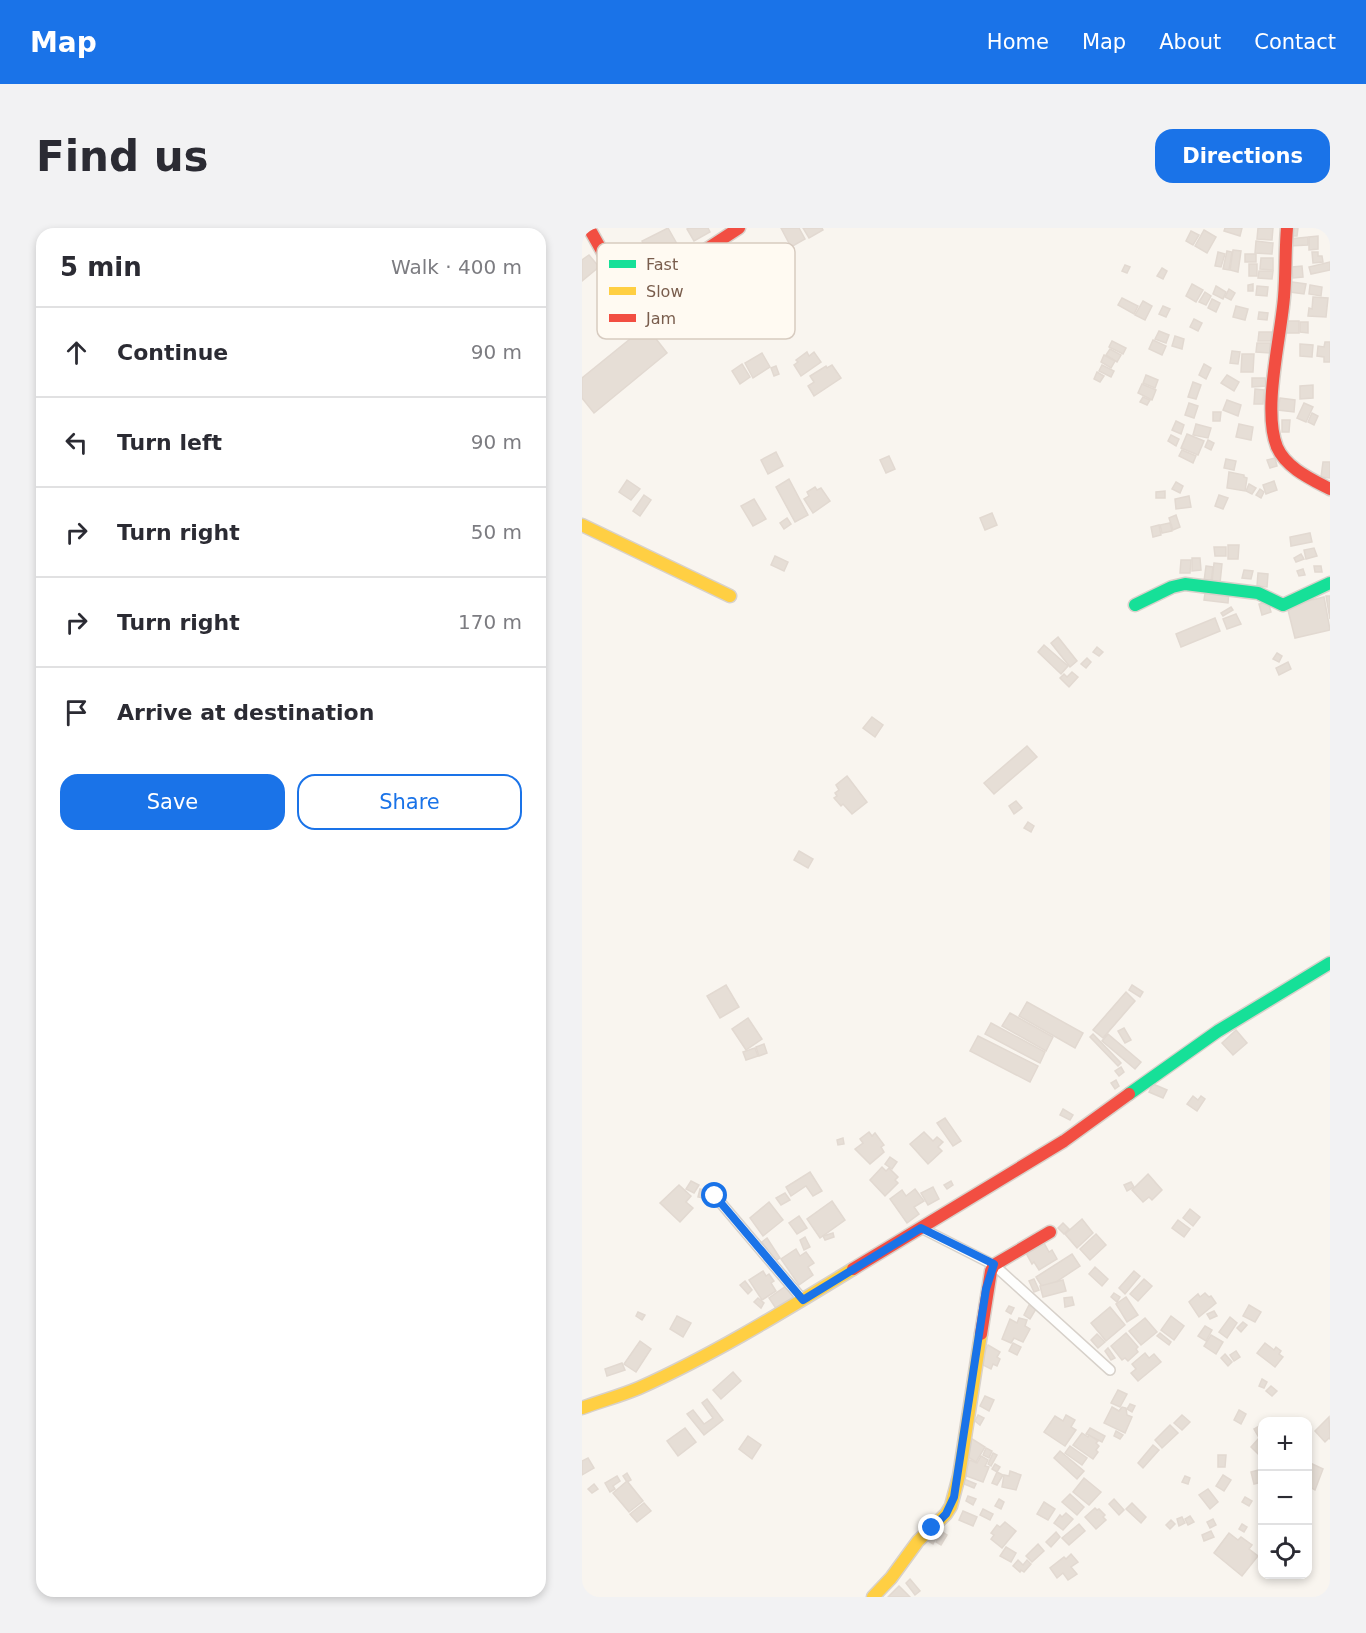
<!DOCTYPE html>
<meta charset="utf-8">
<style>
:root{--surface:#fff;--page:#f2f2f3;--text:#2b2b33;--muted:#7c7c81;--line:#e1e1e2;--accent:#1a73e8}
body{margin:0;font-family:"DejaVu Sans",sans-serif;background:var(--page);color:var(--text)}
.controls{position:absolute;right:18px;bottom:18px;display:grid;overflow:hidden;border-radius:12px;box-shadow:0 3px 9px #0003}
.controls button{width:54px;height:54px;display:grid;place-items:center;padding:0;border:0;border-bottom:2px solid var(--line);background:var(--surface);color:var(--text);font:30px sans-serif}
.stop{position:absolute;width:18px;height:18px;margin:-14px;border:4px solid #1a73e8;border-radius:50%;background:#fff}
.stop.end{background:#1a73e8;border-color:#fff;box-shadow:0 2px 6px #0008}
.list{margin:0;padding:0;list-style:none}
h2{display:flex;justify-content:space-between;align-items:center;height:78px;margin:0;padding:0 24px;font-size:26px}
h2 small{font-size:20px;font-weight:400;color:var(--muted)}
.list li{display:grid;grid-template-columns:39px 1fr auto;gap:18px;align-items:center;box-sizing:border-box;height:90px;padding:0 24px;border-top:2px solid var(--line)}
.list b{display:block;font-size:22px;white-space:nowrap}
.list em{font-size:20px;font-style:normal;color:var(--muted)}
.actions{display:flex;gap:12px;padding:18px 24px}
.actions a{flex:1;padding:14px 0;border:2px solid var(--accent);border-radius:18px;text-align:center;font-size:21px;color:var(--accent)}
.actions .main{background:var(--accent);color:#fff}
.icon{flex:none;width:33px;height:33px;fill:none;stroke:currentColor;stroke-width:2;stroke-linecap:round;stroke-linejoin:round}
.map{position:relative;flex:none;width:748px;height:1369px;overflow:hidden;border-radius:18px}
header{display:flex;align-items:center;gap:36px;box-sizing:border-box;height:84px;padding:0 30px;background:var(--accent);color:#fff}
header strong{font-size:28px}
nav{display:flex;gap:33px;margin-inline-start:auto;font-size:21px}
.intro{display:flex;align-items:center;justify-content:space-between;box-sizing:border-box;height:144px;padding:0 36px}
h1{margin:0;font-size:42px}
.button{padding:15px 27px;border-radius:18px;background:var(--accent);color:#fff;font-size:21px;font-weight:700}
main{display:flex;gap:36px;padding:0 36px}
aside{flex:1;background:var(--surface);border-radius:18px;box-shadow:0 3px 9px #0003}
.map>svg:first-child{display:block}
.building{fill:#e6ded6;stroke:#e2d9d1;stroke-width:1.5}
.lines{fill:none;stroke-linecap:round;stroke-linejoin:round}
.street-casing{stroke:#d7d1ca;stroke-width:12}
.fast-casing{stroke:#d8d1ca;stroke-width:15}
.slow-casing{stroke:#d8d1ca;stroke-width:15}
.jam-casing{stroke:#d8d1ca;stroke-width:15}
.street{stroke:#fefefd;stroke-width:9}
.fast{stroke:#16e098;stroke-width:12}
.slow{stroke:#ffcf43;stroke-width:12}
.jam{stroke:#f24e42;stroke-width:12}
.route{stroke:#1a73e8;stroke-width:8}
.key{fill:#fffaf2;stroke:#d7cbc0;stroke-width:1.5}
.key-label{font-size:16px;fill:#795d4d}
</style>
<header>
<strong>Map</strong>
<nav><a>Home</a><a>Map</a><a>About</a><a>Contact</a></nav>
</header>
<div class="intro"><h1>Find us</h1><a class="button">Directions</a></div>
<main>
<aside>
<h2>5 min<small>Walk · 400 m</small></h2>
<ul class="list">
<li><svg class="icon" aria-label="ahead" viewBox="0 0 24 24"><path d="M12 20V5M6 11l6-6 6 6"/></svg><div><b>Continue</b></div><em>90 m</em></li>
<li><svg class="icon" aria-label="left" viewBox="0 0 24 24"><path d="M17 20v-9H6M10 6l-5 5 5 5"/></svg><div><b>Turn left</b></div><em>90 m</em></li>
<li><svg class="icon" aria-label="right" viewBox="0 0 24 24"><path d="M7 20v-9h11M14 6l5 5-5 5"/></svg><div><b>Turn right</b></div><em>50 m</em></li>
<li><svg class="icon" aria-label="right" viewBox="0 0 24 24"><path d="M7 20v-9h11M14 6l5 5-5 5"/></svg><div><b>Turn right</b></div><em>170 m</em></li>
<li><svg class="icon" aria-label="arrive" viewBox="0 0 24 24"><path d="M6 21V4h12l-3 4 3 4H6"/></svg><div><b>Arrive at destination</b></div></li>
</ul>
<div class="actions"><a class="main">Save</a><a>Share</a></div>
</aside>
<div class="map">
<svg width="748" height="1369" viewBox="0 0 748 1369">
<rect width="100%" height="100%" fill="#f9f5ef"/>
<g class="building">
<path d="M 86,0 L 95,16 L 68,30 L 60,13 Z"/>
<path d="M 107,0 L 126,0 L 128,4 L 112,13 L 105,1 Z"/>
<path d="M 199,0 L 217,0 L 223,11 L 209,19 Z"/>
<path d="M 221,0 L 240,0 L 241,2 L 227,10 Z"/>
<path d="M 643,0 L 660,0 L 658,8 L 642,3 Z"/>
<path d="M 676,0 L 691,0 L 690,12 L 675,11 Z"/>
<path d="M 708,0 L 716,0 L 715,8 L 707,8 Z"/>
<path d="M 622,2 L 634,9 L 625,25 L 613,18 Z"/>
<path d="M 609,3 L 617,7 L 611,17 L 604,13 Z"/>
<path d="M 736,8 L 736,21 L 727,22 L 727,9 Z"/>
<path d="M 726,9 L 726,17 L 707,18 L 707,11 Z"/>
<path d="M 674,13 L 691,15 L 690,26 L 673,25 Z"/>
<path d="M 651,22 L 659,23 L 656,44 L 648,42 Z"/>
<path d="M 645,23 L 650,24 L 647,42 L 641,41 Z"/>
<path d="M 636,24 L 643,26 L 639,39 L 633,38 Z"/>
<path d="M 730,24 L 736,24 L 736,28 L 740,28 L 741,34 L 731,35 Z"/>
<rect x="663" y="26" width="11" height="8"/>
<path d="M 7,27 L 17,39 L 0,53 L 0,32 Z"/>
<path d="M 679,30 L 691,30 L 691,42 L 678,41 Z"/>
<path d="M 748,34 L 748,42 L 729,46 L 727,39 Z"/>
<rect x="667" y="36" width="8" height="12"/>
<path d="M 543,37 L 548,39 L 545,45 L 540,43 Z"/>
<path d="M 720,38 L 721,49 L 711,50 L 710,39 Z"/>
<path d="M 580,40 L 585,43 L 581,51 L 575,48 Z"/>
<path d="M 677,43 L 691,43 L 690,51 L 676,50 Z"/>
<path d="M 710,54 L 724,56 L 722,66 L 708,64 Z"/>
<path d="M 610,56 L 621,62 L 614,74 L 604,68 Z"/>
<path d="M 671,56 L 671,63 L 666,63 L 666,57 Z"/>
<path d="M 728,57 L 740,59 L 739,68 L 727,66 Z"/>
<path d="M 634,58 L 644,64 L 641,71 L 631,66 Z"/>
<path d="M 675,58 L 686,59 L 685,68 L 674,67 Z"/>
<path d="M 647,61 L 653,65 L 649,72 L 643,69 Z"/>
<path d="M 623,64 L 629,68 L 624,77 L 617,74 Z"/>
<path d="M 731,69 L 746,70 L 744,89 L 726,88 L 727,80 L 730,81 Z"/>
<path d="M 540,70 L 556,78 L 552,86 L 536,77 Z"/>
<path d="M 630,71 L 638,75 L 634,84 L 626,80 Z"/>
<path d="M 561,73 L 570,78 L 563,92 L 553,87 Z"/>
<path d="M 581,78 L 588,81 L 584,89 L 577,86 Z"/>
<path d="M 654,78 L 666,81 L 663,92 L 651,89 Z"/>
<path d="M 677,84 L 686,85 L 685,92 L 676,91 Z"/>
<path d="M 612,91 L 620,95 L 616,103 L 608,99 Z"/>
<rect x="702" y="93" width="15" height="12"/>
<path d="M 718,94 L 726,94 L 726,105 L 718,104 Z"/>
<path d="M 64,98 L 85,125 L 12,185 L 0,170 L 0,150 Z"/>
<path d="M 577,103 L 587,107 L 584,115 L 573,111 Z"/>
<path d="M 677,104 L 690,104 L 689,113 L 676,113 Z"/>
<path d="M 593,108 L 602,111 L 600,121 L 590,118 Z"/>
<path d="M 571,112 L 584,118 L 580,127 L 567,121 Z"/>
<path d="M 530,113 L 544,120 L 541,126 L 527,119 Z"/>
<path d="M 743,114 L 748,114 L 748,134 L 742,134 L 742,129 L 735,128 L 736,118 L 742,119 Z"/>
<path d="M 675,115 L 688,115 L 688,125 L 674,124 Z"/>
<path d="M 718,116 L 731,117 L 730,129 L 718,128 Z"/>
<path d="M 528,121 L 539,127 L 535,134 L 524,127 Z"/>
<path d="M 650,123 L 658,124 L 656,136 L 648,135 Z"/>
<path d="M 225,124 L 227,128 L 232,124 L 239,134 L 219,148 L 212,137 L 216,134 L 214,132 Z"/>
<path d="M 180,125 L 188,139 L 171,150 L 163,135 Z"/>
<path d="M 660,126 L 672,126 L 671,144 L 659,144 Z"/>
<path d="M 522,127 L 533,133 L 529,140 L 519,134 Z"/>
<path d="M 160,136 L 168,149 L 158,156 L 150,143 Z"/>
<path d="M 622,136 L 629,140 L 624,151 L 617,147 Z"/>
<path d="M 250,137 L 259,150 L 232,168 L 226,158 L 232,154 L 228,148 L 244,138 L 245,140 Z"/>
<path d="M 520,137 L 532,143 L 529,149 L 517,143 Z"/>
<path d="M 194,138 L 197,146 L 192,148 L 189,140 Z"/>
<path d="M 515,144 L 522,148 L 518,154 L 512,151 Z"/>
<path d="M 564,147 L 576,152 L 573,160 L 561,155 Z"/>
<path d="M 645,147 L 657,154 L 652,163 L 639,155 Z"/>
<path d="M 670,150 L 683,150 L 684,158 L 670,159 Z"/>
<path d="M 611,154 L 619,157 L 614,171 L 606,169 Z"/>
<path d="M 560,156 L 574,162 L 570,172 L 556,165 Z"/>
<path d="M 731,157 L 731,170 L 718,171 L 718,158 Z"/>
<path d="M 673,161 L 682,162 L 681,176 L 672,176 Z"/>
<path d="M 561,169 L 568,172 L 565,177 L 558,174 Z"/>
<path d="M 698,170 L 713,172 L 712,184 L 696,182 Z"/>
<path d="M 645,172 L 659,177 L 656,188 L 641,182 Z"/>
<path d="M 607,175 L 616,178 L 612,190 L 603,187 Z"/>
<path d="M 722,175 L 731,179 L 724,194 L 715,190 Z"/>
<path d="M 631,184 L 639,184 L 638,193 L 631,193 Z"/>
<path d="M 730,185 L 736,188 L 732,197 L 726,194 Z"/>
<path d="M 700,192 L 708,192 L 707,204 L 700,204 Z"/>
<path d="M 594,193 L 602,197 L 599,206 L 590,202 Z"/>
<path d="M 614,196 L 629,200 L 626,210 L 611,207 Z"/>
<path d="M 657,196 L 671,199 L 669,212 L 654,209 Z"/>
<path d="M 605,206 L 622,213 L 616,227 L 599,220 Z"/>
<path d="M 589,207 L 597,211 L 594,218 L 586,213 Z"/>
<path d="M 626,212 L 632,215 L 629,222 L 623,219 Z"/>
<path d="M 600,222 L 614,228 L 611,235 L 597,228 Z"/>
<path d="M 194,224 L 201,238 L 186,246 L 179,232 Z"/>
<path d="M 307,228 L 313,241 L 304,245 L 298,232 Z"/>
<path d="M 693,230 L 695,238 L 688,240 L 685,232 Z"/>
<path d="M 644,231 L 654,233 L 652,242 L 642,240 Z"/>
<path d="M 741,234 L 748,234 L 748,250 L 739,249 Z"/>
<path d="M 647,244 L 662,247 L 662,249 L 665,250 L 663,263 L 645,260 Z"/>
<path d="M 207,251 L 226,287 L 213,294 L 194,259 Z"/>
<path d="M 45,252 L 58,261 L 49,272 L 37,264 Z"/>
<path d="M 692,253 L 695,262 L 684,266 L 681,257 Z"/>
<path d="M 594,254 L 601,258 L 598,265 L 590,261 Z"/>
<path d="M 667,256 L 674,260 L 670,266 L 664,263 Z"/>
<path d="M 233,259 L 235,262 L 239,260 L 248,273 L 231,285 L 222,271 L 227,268 L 225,264 Z"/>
<path d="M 678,261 L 682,264 L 679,270 L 674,267 Z"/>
<path d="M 583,263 L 583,270 L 574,270 L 574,264 Z"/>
<path d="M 62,267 L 69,272 L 58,288 L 51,283 Z"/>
<path d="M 637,267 L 646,270 L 641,281 L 633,278 Z"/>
<path d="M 607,268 L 609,279 L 594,281 L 593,271 Z"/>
<path d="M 172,271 L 184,291 L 171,298 L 159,278 Z"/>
<path d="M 410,285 L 415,297 L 403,302 L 398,290 Z"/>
<path d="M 594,287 L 598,299 L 591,302 L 587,290 Z"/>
<path d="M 205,290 L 209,296 L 202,301 L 198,295 Z"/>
<path d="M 588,295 L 590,303 L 580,305 L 578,297 Z"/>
<path d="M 577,297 L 579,307 L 571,309 L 569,299 Z"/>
<path d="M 728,305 L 730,314 L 709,318 L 708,309 Z"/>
<path d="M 646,317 L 657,317 L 656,331 L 646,331 Z"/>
<path d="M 632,319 L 644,319 L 644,328 L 633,328 Z"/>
<path d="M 732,320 L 735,328 L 724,331 L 722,322 Z"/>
<path d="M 719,326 L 722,331 L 714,334 L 712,330 Z"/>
<path d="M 193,328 L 206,334 L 202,343 L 189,337 Z"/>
<path d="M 610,330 L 618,330 L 619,342 L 610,343 Z"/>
<path d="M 599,332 L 609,332 L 608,345 L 598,345 Z"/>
<path d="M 632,335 L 640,336 L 638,355 L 630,354 Z"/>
<path d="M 624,338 L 631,339 L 629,354 L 622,353 Z"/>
<path d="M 732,338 L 739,338 L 740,344 L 733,344 Z"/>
<path d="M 721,341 L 723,347 L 717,348 L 715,343 Z"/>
<path d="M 662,342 L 671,343 L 669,351 L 660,350 Z"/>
<path d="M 676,345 L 686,346 L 685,359 L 675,358 Z"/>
<path d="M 624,359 L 647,362 L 646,375 L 622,372 Z"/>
<path d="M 744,368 L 748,368 L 748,391 Z"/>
<path d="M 742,369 L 748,402 L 713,410 L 705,378 Z"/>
<path d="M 686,374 L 689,384 L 680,387 L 677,376 Z"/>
<path d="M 649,379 L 651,382 L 641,388 L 639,385 Z"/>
<path d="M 654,386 L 659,396 L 645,401 L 641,391 Z"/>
<path d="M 633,390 L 638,403 L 599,419 L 594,406 Z"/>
<path d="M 476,409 L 495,433 L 488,439 L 469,415 Z"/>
<path d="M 462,417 L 486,438 L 479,446 L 456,424 Z"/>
<path d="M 515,419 L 521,424 L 517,428 L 511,424 Z"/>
<path d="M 695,425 L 700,428 L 697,434 L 691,431 Z"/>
<path d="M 505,430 L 509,434 L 504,440 L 499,436 Z"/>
<path d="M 706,434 L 709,441 L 697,447 L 694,440 Z"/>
<path d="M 490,444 L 496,449 L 487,459 L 478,450 L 482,446 L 485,449 Z"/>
<path d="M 290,489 L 301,497 L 293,509 L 281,500 Z"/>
<path d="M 445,518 L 455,529 L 412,566 L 402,555 Z"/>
<path d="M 265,548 L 285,574 L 270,586 L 261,576 L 259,578 L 252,570 L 255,568 L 253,565 L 257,562 L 254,557 Z"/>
<path d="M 434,573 L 440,580 L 432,586 L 427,578 Z"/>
<path d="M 446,594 L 452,598 L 449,604 L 442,600 Z"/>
<path d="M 217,623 L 231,631 L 226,640 L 212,632 Z"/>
<path d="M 144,757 L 157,779 L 138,790 L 125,768 Z"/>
<path d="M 550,757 L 561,764 L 558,769 L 547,762 Z"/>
<path d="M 544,764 L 553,773 L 521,810 L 511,802 Z"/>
<path d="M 445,774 L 501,805 L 493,820 L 437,788 Z"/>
<path d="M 428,785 L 471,809 L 464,823 L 420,798 Z"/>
<path d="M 166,790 L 180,811 L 164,822 L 150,801 Z"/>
<path d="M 409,795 L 463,824 L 458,835 L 403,806 Z"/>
<path d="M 542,800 L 549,812 L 543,815 L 536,803 Z"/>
<path d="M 654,802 L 665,815 L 651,827 L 640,815 Z"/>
<path d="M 511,806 L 539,835 L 536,838 L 508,809 Z"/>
<path d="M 526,806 L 559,834 L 553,841 L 520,813 Z"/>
<path d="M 396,808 L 456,838 L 448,854 L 388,823 Z"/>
<path d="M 182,816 L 185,825 L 177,828 L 174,819 Z"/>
<path d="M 173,820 L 176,828 L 164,832 L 161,824 Z"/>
<path d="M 539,839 L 542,844 L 537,848 L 533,843 Z"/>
<path d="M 534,852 L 537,858 L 533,861 L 529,855 Z"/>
<path d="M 571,856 L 585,862 L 581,870 L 567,864 Z"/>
<path d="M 611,868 L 616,872 L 619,868 L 623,871 L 615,883 L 605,876 Z"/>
<path d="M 481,881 L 491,887 L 488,892 L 478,887 Z"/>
<path d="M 363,890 L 379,913 L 371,918 L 355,895 Z"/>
<path d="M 287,904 L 290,908 L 293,905 L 302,917 L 299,919 L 302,924 L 288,936 L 273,921 L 281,915 L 278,911 Z"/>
<path d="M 342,904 L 351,913 L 355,909 L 361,914 L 356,919 L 360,923 L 346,936 L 328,916 Z"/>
<path d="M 261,910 L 262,916 L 256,917 L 255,912 Z"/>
<path d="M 308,929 L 315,934 L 310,941 L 303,936 Z"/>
<path d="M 300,939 L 304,943 L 307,940 L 316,949 L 313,952 L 316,955 L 303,968 L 288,952 Z"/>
<path d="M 228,944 L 240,963 L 231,968 L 224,958 L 209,968 L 204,959 Z"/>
<path d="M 566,946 L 580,962 L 570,972 L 567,969 L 561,974 L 550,962 Z"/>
<path d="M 109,953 L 117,957 L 112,965 L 104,961 Z"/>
<path d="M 369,953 L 371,957 L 365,961 L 362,957 Z"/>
<path d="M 549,954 L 552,959 L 545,963 L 542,957 Z"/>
<path d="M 97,957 L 109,968 L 104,974 L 111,980 L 98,994 L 78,975 Z"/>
<path d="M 351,959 L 357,971 L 346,977 L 339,965 Z"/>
<path d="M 118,961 L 128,963 L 127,971 L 116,969 Z"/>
<path d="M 333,961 L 342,973 L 332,979 L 337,986 L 325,995 L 308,971 L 320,962 L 324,968 Z"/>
<path d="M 203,965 L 208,972 L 199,977 L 194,970 Z"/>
<path d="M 250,973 L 263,992 L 238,1010 L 225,991 Z"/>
<path d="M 187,974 L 201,992 L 181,1008 L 168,990 Z"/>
<path d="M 608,981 L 618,989 L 611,998 L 601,990 Z"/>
<path d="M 217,988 L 225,1000 L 215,1006 L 207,995 Z"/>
<path d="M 500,991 L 511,1005 L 495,1020 L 483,1006 Z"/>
<path d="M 596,992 L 608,1001 L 602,1009 L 590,1000 Z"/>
<path d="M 481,995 L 487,1001 L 482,1006 L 476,1000 Z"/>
<path d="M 251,1005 L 252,1009 L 243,1012 L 241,1008 Z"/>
<path d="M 514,1006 L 524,1017 L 508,1032 L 498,1021 Z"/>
<path d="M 223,1009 L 228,1019 L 222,1022 L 218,1012 Z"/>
<path d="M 185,1010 L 198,1030 L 193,1033 L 180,1014 Z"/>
<path d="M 462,1015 L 467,1024 L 470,1022 L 475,1031 L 457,1042 L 452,1034 L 450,1036 L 444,1025 Z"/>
<path d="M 214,1021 L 218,1028 L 224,1024 L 232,1035 L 226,1039 L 231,1047 L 217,1057 L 199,1031 Z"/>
<path d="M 490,1026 L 498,1038 L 462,1062 L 454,1049 Z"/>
<path d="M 513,1039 L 526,1051 L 520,1058 L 507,1046 Z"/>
<path d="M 181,1043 L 184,1048 L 187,1046 L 192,1053 L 189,1055 L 194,1063 L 180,1072 L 167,1052 Z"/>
<path d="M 552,1043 L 558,1048 L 543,1066 L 537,1060 Z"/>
<path d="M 452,1051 L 457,1062 L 452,1064 L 447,1053 Z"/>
<path d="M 562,1051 L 570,1058 L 556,1073 L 548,1066 Z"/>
<path d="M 481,1052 L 484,1063 L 461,1069 L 458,1058 Z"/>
<path d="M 163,1053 L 170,1062 L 166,1066 L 158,1057 Z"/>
<path d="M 204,1058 L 212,1070 L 195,1082 L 187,1070 Z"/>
<path d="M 532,1065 L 538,1069 L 535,1074 L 529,1069 Z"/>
<path d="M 623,1065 L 627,1069 L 629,1068 L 634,1075 L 617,1089 L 607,1074 L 616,1066 L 618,1069 Z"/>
<path d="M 490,1069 L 492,1077 L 483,1079 L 482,1070 Z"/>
<path d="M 544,1069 L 556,1087 L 545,1094 L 534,1076 Z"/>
<path d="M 176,1070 L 182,1075 L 179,1080 L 172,1074 Z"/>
<path d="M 447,1077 L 454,1081 L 448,1091 L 442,1087 Z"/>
<path d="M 667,1077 L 679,1084 L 673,1094 L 661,1088 Z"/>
<path d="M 427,1078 L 432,1080 L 429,1086 L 424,1083 Z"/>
<path d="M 528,1079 L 543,1097 L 524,1113 L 509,1095 Z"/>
<path d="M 632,1083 L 635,1088 L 628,1091 L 625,1086 Z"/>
<path d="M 56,1084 L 63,1087 L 60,1092 L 54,1088 Z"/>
<path d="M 95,1088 L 109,1095 L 101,1109 L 88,1101 Z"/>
<path d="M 589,1088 L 602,1098 L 592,1112 L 579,1102 Z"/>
<path d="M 648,1089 L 655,1095 L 645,1110 L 637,1104 Z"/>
<path d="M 437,1090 L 445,1092 L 443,1098 L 448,1101 L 441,1114 L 432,1110 L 429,1115 L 420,1111 L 428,1091 L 435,1095 Z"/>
<path d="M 563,1090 L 575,1104 L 559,1117 L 547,1103 Z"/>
<path d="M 661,1094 L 665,1097 L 659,1104 L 655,1100 Z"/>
<path d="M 623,1098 L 630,1102 L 624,1113 L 616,1108 Z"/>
<path d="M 544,1105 L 556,1119 L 554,1121 L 556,1124 L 546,1133 L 543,1130 L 540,1132 L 529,1118 Z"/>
<path d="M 578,1105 L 589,1114 L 587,1117 L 575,1108 Z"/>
<path d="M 515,1106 L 523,1114 L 516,1120 L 509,1112 Z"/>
<path d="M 629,1107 L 641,1114 L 634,1126 L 622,1118 Z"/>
<path d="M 58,1113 L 69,1121 L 54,1144 L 42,1136 Z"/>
<path d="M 431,1115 L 439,1119 L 435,1127 L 427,1123 Z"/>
<path d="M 683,1115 L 692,1122 L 694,1119 L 699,1123 L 697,1126 L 701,1129 L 693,1139 L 675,1125 Z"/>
<path d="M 406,1117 L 418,1124 L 415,1129 L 418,1131 L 415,1138 L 411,1136 L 409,1141 L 397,1135 Z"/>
<path d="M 526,1120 L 533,1130 L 529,1132 L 523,1123 Z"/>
<path d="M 654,1123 L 658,1129 L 652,1133 L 648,1127 Z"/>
<path d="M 563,1125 L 567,1130 L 572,1126 L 579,1134 L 556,1153 L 549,1145 L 554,1141 L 550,1136 Z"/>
<path d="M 643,1126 L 650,1134 L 646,1138 L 639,1130 Z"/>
<path d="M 40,1135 L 43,1142 L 25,1148 L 23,1141 Z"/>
<path d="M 151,1144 L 159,1153 L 139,1171 L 131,1162 Z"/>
<path d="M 680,1151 L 685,1154 L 682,1160 L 677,1158 Z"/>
<path d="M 689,1158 L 695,1163 L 690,1168 L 684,1163 Z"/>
<path d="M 536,1162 L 545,1166 L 538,1179 L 529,1175 Z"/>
<path d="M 403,1168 L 412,1172 L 407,1183 L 398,1178 Z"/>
<path d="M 125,1171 L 141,1192 L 122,1207 L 105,1186 L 111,1182 L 122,1196 L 131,1190 L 120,1175 Z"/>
<path d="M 548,1176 L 553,1178 L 550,1184 L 545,1181 Z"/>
<path d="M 530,1179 L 537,1183 L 540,1179 L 544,1180 L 545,1187 L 550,1189 L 543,1205 L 522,1195 Z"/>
<path d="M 657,1182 L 664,1186 L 659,1196 L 652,1192 Z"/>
<path d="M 396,1187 L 402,1190 L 398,1197 L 393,1193 Z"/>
<path d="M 484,1187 L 493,1192 L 489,1199 L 494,1202 L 483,1218 L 462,1204 L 473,1188 L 481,1193 Z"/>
<path d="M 600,1187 L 608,1194 L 600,1202 L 592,1195 Z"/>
<path d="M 747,1189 L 748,1211 L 747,1210 L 743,1214 L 733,1203 Z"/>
<path d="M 588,1197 L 596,1205 L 580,1220 L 573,1212 Z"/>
<path d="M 679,1197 L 680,1205 L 676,1208 L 672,1201 Z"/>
<path d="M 103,1200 L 114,1214 L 96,1228 L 85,1213 Z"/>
<path d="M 508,1200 L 523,1208 L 520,1214 L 504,1206 Z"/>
<path d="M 534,1203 L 541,1207 L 538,1211 L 532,1208 Z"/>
<path d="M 500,1205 L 506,1209 L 507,1207 L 516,1213 L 514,1215 L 517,1218 L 514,1222 L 516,1224 L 511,1231 L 491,1217 Z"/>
<path d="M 166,1208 L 179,1217 L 170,1231 L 157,1221 Z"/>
<path d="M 387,1209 L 403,1219 L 394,1234 L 378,1224 Z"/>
<path d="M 678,1209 L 680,1212 L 680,1221 L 676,1226 L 669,1219 Z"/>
<path d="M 571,1217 L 577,1222 L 561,1240 L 556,1235 Z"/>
<path d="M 488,1218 L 505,1230 L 500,1237 L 483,1225 Z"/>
<path d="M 404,1220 L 410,1223 L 407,1230 L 401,1227 Z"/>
<path d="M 478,1223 L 502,1243 L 495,1251 L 472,1230 Z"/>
<path d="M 411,1225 L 415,1227 L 409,1238 L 406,1236 Z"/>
<path d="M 636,1227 L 644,1227 L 643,1239 L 636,1239 Z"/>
<path d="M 399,1228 L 406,1232 L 403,1238 L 407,1239 L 401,1254 L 382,1247 L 388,1232 L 395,1235 Z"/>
<path d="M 6,1230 L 12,1240 L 0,1247 L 0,1233 Z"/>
<path d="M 726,1234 L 741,1241 L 733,1262 L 726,1258 Z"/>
<path d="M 413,1236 L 418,1239 L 415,1244 L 410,1241 Z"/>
<path d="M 680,1241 L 680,1254 L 672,1256 L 669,1244 Z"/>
<path d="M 428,1243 L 439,1247 L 434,1262 L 420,1259 L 422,1247 L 427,1248 Z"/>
<path d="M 415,1244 L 421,1247 L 415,1257 L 410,1255 Z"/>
<path d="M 45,1245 L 49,1252 L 45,1254 L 41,1248 Z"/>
<path d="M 641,1247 L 649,1252 L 642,1263 L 634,1258 Z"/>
<path d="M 35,1248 L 38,1253 L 31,1258 L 33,1261 L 28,1264 L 23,1255 Z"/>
<path d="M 603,1248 L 608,1250 L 606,1256 L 600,1254 Z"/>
<path d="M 502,1250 L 519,1264 L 507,1277 L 491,1264 Z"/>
<path d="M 382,1251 L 394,1256 L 392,1260 L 380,1255 Z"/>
<path d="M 45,1253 L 61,1273 L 47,1284 L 31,1265 Z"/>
<path d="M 12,1256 L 16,1261 L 10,1265 L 6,1261 Z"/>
<path d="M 626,1261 L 636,1274 L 628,1281 L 617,1267 Z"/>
<path d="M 488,1266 L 502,1279 L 495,1287 L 480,1274 Z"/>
<path d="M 386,1268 L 394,1271 L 391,1277 L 384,1273 Z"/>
<path d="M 663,1269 L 670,1273 L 667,1278 L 660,1274 Z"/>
<path d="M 417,1271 L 422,1274 L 419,1281 L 413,1278 Z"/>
<path d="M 532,1271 L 542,1282 L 537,1287 L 527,1276 Z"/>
<path d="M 462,1274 L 473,1281 L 466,1292 L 455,1286 Z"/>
<path d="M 62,1275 L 69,1283 L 55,1294 L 48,1286 Z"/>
<path d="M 550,1275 L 564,1289 L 559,1295 L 544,1281 Z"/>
<path d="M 513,1280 L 515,1282 L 517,1281 L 523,1287 L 521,1289 L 524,1292 L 514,1301 L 503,1289 Z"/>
<path d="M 401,1281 L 411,1286 L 408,1292 L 398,1287 Z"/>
<path d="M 381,1283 L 395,1289 L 391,1298 L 377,1292 Z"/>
<path d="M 484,1285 L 491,1291 L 481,1302 L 472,1295 L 478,1287 L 480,1289 Z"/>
<path d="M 608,1288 L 612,1294 L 606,1297 L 603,1291 Z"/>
<path d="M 600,1289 L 603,1295 L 597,1298 L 595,1291 Z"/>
<path d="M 631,1291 L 634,1297 L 628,1300 L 625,1294 Z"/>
<path d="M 589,1292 L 593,1296 L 588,1301 L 584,1297 Z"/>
<path d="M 423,1294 L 434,1303 L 420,1320 L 409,1311 L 412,1307 L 409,1305 L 415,1297 L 418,1299 Z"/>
<path d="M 497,1296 L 503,1303 L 487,1317 L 480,1310 Z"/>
<path d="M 660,1296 L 665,1299 L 662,1304 L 657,1301 Z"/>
<path d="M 359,1303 L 365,1307 L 359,1317 L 354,1314 Z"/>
<path d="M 629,1303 L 632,1309 L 622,1313 L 620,1307 Z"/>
<path d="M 474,1304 L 478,1309 L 469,1319 L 464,1314 Z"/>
<path d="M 647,1305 L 656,1312 L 659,1309 L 670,1317 L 667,1321 L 676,1328 L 660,1348 L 632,1325 Z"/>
<path d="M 349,1307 L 354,1310 L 351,1316 L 346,1313 Z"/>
<path d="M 456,1316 L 462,1323 L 450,1334 L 444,1328 Z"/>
<path d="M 424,1319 L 434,1325 L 429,1334 L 418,1328 Z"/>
<path d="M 489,1326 L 496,1334 L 489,1339 L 495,1346 L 486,1352 L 481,1345 L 475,1350 L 468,1340 L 482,1329 L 484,1331 Z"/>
<path d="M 436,1332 L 441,1337 L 445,1332 L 449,1336 L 442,1344 L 439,1342 L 438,1344 L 431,1338 Z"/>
<path d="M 328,1351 L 338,1363 L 333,1367 L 324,1355 Z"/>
<path d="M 317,1358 L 328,1369 L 306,1369 Z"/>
</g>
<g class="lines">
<defs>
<g id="street">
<path d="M 133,968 L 221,1072"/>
<path d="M 339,1000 L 412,1037 L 528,1142"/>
</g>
<g id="fast">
<path d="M 553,377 L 590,359 L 603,356 L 676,365 L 701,377 L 748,355"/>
<path d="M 547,866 L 636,803 L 748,735"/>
</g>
<g id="slow">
<path d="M 0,297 L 148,368"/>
<path d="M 0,1180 C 19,1173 38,1168 57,1160 C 131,1127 202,1083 271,1041"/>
<path d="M 291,1369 L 309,1350 L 336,1313 L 364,1286 L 369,1278 L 377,1248 L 399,1106"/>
</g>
<g id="jam">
<path d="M 7,0 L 38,55 L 51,66 L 59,64 L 157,0"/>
<path d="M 705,0 C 703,23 704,46 702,69 C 699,109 680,182 695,219 C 704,240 729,251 748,261"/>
<path d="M 271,1041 L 482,913 L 547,866"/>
<path d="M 399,1106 L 409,1043 L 412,1037 L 468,1004"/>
</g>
</defs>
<use href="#street" class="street-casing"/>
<use href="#fast" class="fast-casing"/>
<use href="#slow" class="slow-casing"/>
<use href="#jam" class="jam-casing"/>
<use href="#street" class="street"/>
<use href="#fast" class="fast"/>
<use href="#slow" class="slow"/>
<use href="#jam" class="jam"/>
</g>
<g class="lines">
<path class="route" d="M 133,968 L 221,1072 L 339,1000 L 412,1036 L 404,1061 L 372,1269 L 364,1286 L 350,1300"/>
</g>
<rect x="15" y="15" width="198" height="96" rx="9" class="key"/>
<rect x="27" y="32" width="27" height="8" fill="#16e098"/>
<rect x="27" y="59" width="27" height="8" fill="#ffcf43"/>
<rect x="27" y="86" width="27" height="8" fill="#f24e42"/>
<g class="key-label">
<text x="64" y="42">Fast</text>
<text x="64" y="69">Slow</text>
<text x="64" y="96">Jam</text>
</g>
</svg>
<div class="controls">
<button>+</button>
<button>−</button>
<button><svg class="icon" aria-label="locate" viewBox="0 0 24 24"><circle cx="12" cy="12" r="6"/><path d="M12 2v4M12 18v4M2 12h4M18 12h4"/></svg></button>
</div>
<div class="stop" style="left:133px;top:968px"></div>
<div class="stop end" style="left:350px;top:1300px"></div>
</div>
</main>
